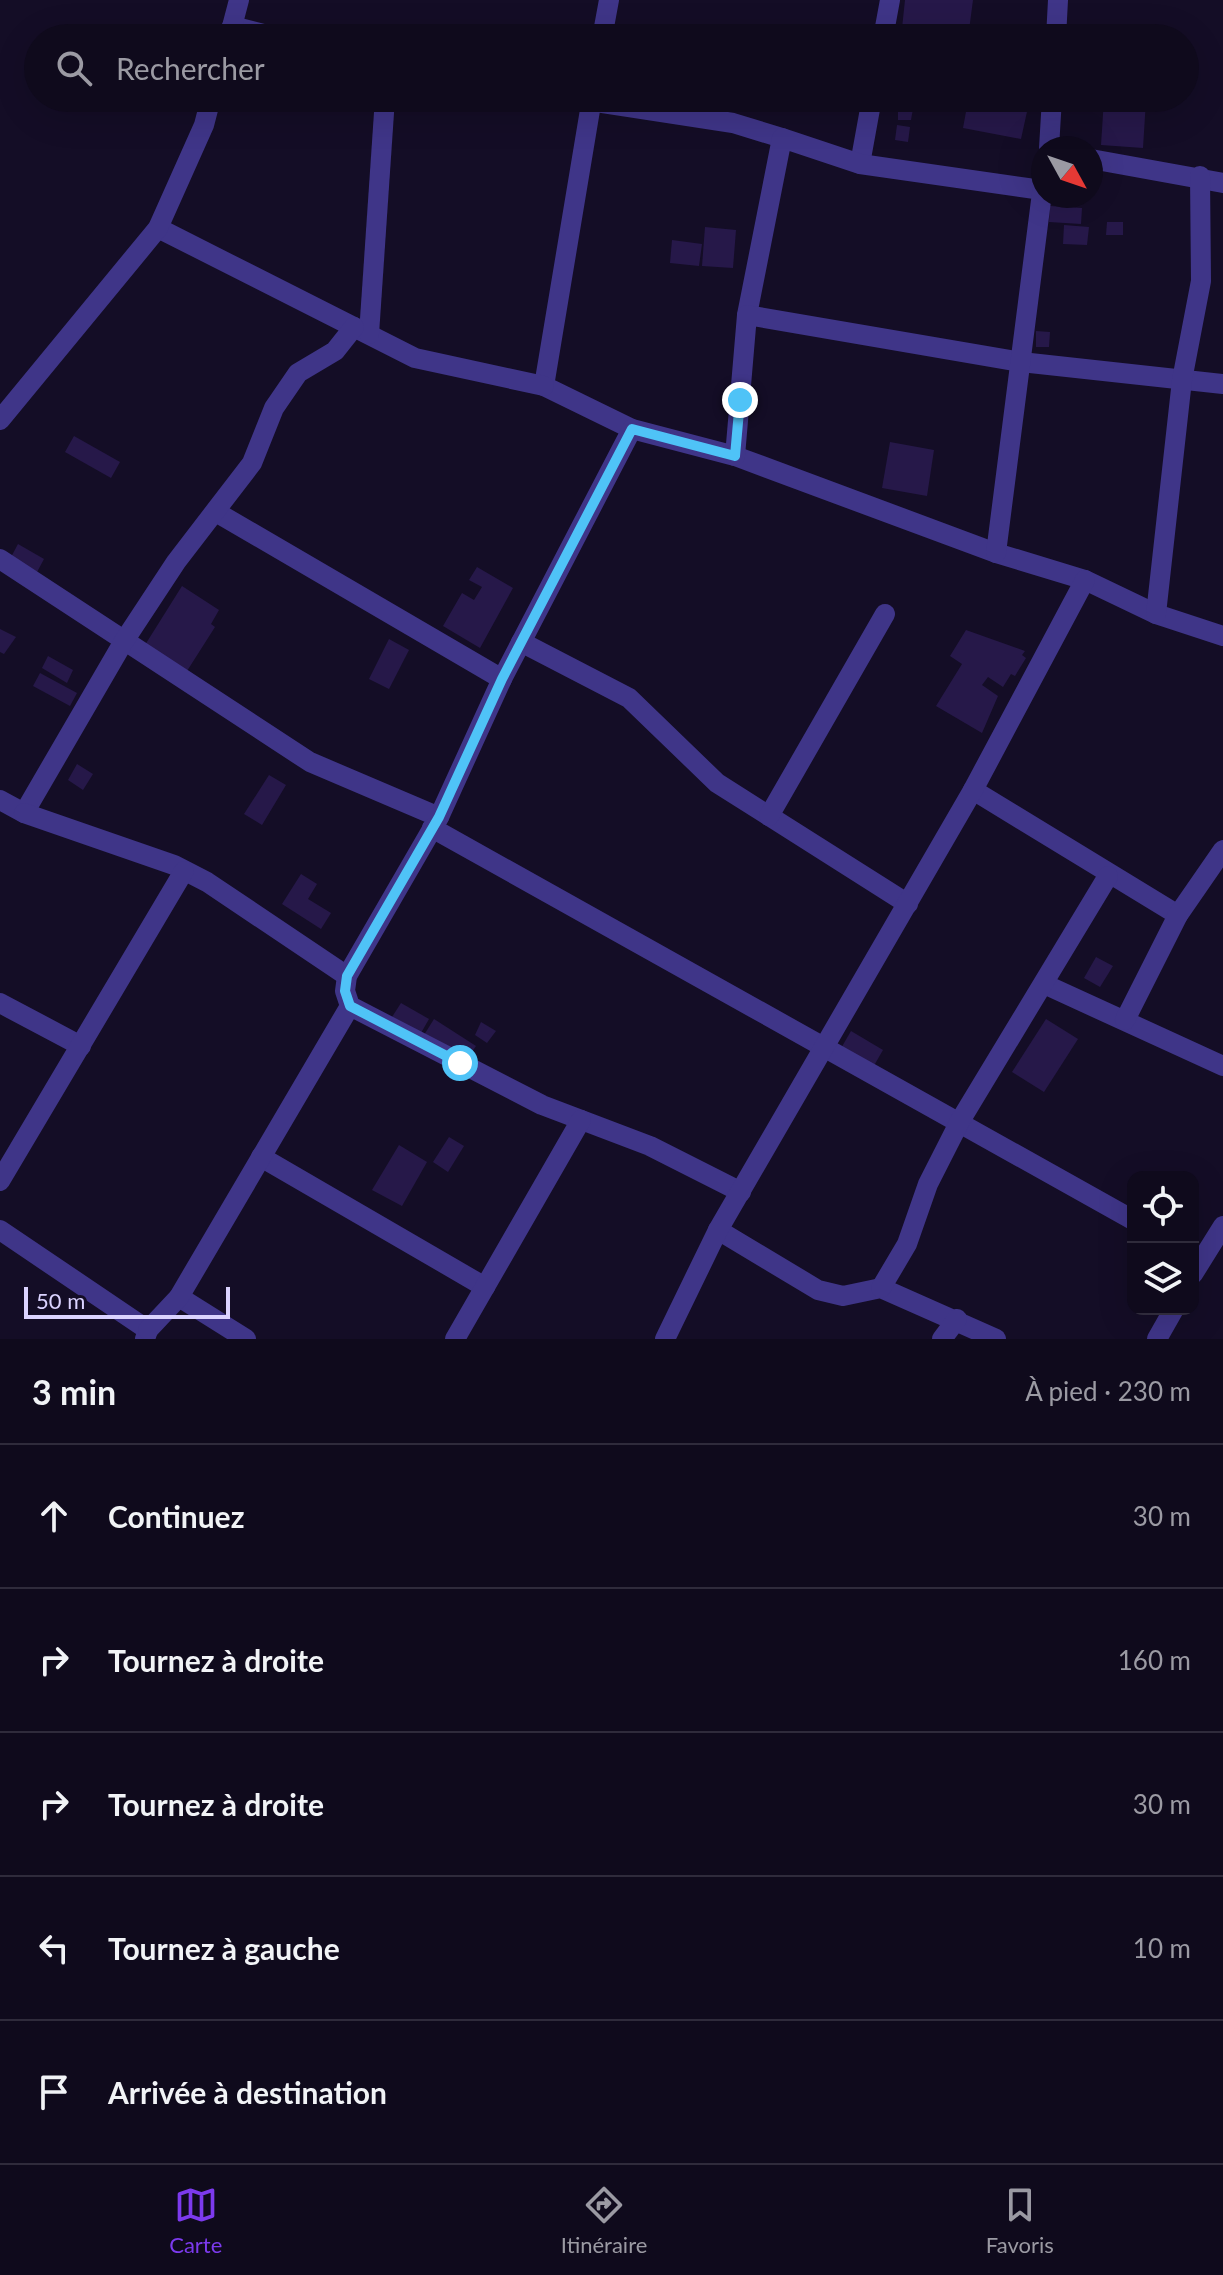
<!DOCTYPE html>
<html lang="fr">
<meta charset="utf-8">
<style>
:root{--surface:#0f0a1c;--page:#1d1829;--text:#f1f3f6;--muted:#9b9aa3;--line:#2f2b3b;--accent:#7c3aed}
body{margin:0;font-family:Lato,sans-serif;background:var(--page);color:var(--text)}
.controls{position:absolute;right:24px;bottom:24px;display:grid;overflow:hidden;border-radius:16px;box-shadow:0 8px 32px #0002}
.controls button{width:72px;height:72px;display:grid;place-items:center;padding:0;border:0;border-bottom:2px solid var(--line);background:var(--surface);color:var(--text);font:40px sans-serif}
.compass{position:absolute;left:1031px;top:136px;width:72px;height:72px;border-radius:50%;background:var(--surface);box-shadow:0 8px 32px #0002;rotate:130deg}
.scale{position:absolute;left:24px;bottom:20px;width:206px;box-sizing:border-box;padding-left:8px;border:4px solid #dbd3ff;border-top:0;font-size:22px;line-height:28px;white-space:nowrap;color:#dbd3ff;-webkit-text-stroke:6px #140d26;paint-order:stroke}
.stop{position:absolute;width:24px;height:24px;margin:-18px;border:6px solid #4fc3f7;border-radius:50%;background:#fff}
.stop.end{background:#4fc3f7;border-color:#fff;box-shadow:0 2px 8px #0008}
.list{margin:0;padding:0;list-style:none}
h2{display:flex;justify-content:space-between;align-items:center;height:104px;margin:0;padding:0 32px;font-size:34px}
h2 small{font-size:26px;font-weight:400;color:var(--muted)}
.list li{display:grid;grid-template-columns:52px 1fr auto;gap:24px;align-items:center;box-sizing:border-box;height:144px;padding:0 32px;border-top:2px solid var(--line)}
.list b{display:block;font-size:30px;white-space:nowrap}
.list em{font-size:26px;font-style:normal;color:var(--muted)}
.icon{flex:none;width:44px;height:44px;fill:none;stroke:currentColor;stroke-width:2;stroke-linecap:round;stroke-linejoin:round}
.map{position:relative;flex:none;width:1223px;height:1339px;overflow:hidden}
.search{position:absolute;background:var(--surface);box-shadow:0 8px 32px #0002;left:24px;right:24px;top:24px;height:88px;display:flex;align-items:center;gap:20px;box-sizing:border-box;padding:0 28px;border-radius:44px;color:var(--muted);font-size:30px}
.sheet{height:824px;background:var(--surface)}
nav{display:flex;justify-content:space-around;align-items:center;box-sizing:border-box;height:112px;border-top:2px solid var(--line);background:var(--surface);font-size:22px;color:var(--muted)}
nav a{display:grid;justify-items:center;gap:4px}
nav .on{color:var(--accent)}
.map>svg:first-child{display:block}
.building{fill:#261849}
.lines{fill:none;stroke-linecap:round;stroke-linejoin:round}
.street{stroke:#3f3588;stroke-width:20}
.route{stroke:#4fc3f7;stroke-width:10}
</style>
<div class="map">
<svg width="1223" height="1339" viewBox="0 0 1223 1339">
<rect width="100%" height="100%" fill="#140d26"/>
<g class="building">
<path d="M 905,0 L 973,0 L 968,38 L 951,38 L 952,32 L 944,32 L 943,38 L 901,38 Z"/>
<path d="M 1006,98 L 1030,98 L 1021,139 L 963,128 L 968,101 L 1004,109 Z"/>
<path d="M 1104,99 L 1146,100 L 1143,148 L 1101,145 Z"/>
<path d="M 898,102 L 914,103 L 911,120 L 898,120 Z"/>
<path d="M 897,125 L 910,127 L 908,142 L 895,140 Z"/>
<path d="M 1050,206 L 1082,208 L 1081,224 L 1049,222 Z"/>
<path d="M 1107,222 L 1123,222 L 1123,235 L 1106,235 Z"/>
<path d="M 1064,225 L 1089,227 L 1087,245 L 1063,244 Z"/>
<path d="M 705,227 L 736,230 L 733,268 L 702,266 Z"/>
<path d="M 672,240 L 702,244 L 699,266 L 670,263 Z"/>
<path d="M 1036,331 L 1050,332 L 1049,347 L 1036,347 Z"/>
<path d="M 74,436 L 120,462 L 111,478 L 65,452 Z"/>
<path d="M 890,442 L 934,450 L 927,496 L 882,488 Z"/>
<path d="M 18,544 L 44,559 L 36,574 L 10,559 Z"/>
<path d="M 477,567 L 513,588 L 480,648 L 443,626 L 462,593 L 474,600 L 482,587 L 469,580 Z"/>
<path d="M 182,586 L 219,610 L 211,624 L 215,627 L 187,671 L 145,645 Z"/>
<path d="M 0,629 L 16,637 L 4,654 L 0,652 Z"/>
<path d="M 966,630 L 1025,651 L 1022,655 L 1026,658 L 1015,676 L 1011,674 L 1003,687 L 988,677 L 982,685 L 998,696 L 982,733 L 936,706 L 962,664 L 950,656 Z"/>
<path d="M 389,639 L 409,650 L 389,689 L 369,679 Z"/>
<path d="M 48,656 L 73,670 L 67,683 L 42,668 Z"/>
<path d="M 40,673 L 77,693 L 70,706 L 33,686 Z"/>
<path d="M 77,764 L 93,774 L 83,790 L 68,780 Z"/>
<path d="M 269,775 L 286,785 L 262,825 L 244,814 Z"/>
<path d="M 301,874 L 317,884 L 308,899 L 331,913 L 321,929 L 282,904 Z"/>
<path d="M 1096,957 L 1113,966 L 1100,987 L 1084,978 Z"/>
<path d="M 401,1003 L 429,1019 L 421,1033 L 392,1017 Z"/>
<path d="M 434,1019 L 476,1046 L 465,1062 L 424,1035 Z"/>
<path d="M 1046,1019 L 1078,1039 L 1044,1092 L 1012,1072 Z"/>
<path d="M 481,1022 L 496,1031 L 487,1043 L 475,1035 Z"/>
<path d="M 851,1031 L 883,1050 L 872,1069 L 840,1050 Z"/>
<path d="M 449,1137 L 464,1146 L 448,1172 L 433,1162 Z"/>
<path d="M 399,1145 L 427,1162 L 402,1206 L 372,1190 Z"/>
</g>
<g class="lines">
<g class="street">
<path d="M 232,26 L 279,38"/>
<path d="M 229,38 L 239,0"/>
<path d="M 602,38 L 609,0"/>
<path d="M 883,38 L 890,0"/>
<path d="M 1056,38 L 1058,0"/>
<path d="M 570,98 L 733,123 L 782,138"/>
<path d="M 592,98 L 544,386 L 632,429 L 735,456 L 996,553 L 1085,580 L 1156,614 L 1223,636"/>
<path d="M 1049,148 L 1052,98"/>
<path d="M 1091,159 L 1223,183"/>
<path d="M 860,164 L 872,98"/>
<path d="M 158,228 L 415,358 L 544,386"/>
<path d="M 747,315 L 782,138 L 860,164 L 1042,190"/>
<path d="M 369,334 L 385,98"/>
<path d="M 0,420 L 158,228 L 204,125 L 211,98"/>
<path d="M 632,429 L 502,679 L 439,817 L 347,976 L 345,991 L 350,1006 L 542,1105 L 650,1146 L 741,1192"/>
<path d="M 735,456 L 747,315 L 1021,362 L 1223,384"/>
<path d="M 216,512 L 502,679"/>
<path d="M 996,553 L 1043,185"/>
<path d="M 0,559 L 310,762 L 439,817"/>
<path d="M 1156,614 L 1182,380 L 1201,281 L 1200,176"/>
<path d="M 521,642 L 629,698 L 717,783 L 908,904"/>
<path d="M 973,790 L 1178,915"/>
<path d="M 0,800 L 24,813 L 124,641 L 176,562 L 252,463 L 274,408 L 298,373 L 335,351 L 354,327"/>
<path d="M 24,813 L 174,865 L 207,882 L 347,976"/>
<path d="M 769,816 L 885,614"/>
<path d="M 432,828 L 1133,1220"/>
<path d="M 1044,984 L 1223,1066"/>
<path d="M 0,1003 L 81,1046"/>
<path d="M 1125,1020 L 1178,915 L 1223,850"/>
<path d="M 261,1157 L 485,1287"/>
<path d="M 0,1181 L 184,871"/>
<path d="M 0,1230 L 148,1330 L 145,1339"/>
<path d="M 718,1230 L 818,1290 L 843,1296 L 881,1288 L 996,1339"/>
<path d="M 1193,1274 L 1223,1226"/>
<path d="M 881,1288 L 907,1244 L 928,1184 L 960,1121 L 1108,876"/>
<path d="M 179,1297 L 246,1339"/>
<path d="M 148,1330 L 179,1297 L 350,1006"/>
<path d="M 455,1339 L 581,1120"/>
<path d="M 665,1339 L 718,1230 L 973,790 L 1085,580"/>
<path d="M 942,1339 L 957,1319"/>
<path d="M 1157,1339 L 1174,1309"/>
</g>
</g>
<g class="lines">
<path class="route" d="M 460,1063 L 350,1006 L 345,991 L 347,976 L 439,817 L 502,679 L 632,429 L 735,456 L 740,400"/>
</g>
</svg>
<div class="controls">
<button><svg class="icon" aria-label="locate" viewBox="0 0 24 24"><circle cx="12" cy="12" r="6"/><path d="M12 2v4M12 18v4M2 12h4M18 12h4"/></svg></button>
<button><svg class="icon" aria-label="layers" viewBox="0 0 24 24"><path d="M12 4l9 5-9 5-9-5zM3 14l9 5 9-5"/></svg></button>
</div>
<svg class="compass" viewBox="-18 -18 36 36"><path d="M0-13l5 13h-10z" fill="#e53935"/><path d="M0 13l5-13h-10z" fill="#9b9aa3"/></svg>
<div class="scale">50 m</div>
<div class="stop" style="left:460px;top:1063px"></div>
<div class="stop end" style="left:740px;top:400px"></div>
<div class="search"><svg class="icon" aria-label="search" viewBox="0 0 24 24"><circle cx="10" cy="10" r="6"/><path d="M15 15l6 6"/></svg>Rechercher</div>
</div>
<section class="sheet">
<h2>3 min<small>À pied · 230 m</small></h2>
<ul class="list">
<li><svg class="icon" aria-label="ahead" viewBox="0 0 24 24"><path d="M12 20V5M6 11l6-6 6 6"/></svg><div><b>Continuez</b></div><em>30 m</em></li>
<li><svg class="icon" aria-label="right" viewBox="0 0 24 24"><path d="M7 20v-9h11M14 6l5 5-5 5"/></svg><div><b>Tournez à droite</b></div><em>160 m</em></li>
<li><svg class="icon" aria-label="right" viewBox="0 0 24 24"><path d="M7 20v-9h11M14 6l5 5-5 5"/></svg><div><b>Tournez à droite</b></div><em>30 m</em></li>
<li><svg class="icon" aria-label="left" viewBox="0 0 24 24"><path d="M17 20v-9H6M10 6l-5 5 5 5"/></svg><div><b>Tournez à gauche</b></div><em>10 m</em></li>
<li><svg class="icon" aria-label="arrive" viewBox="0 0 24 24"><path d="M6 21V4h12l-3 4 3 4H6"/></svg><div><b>Arrivée à destination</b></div></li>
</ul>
</section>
<nav>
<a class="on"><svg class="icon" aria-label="map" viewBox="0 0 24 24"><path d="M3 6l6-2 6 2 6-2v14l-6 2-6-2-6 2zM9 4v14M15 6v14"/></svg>Carte</a>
<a><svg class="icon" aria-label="directions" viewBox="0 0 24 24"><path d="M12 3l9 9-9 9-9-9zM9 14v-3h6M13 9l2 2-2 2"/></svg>Itinéraire</a>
<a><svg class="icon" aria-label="saved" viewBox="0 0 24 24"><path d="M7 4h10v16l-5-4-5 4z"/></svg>Favoris</a>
</nav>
